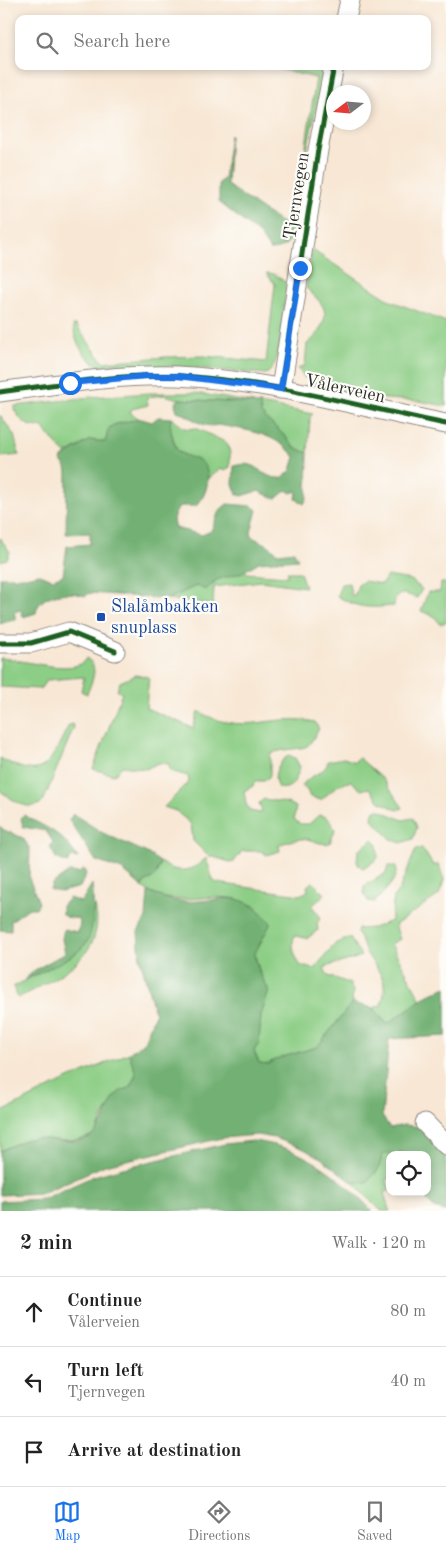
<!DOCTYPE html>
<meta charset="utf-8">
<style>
:root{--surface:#fff;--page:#f6f6f6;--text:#222;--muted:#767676;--line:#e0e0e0;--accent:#1a73e8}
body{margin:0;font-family:"Old Standard TT",serif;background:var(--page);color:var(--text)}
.controls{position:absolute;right:15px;bottom:15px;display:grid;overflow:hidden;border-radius:10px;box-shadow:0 2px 8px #0003}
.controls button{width:45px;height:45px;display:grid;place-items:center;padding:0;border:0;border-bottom:1px solid var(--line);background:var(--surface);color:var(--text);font:25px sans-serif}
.compass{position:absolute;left:326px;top:85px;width:45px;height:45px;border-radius:50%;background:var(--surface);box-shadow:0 2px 8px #0003;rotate:254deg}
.stop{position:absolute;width:15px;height:15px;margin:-11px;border:4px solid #1a73e8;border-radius:50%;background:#fff}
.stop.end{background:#1a73e8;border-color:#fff;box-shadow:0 1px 5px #0008}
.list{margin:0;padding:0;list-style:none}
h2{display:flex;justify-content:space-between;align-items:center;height:65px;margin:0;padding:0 20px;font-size:21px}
h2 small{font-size:16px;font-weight:400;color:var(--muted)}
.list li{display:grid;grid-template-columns:32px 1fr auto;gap:15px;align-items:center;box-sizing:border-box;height:70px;padding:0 20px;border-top:1px solid var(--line)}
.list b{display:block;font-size:19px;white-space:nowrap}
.list p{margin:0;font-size:16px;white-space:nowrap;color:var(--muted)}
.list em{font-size:16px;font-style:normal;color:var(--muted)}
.icon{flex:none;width:28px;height:28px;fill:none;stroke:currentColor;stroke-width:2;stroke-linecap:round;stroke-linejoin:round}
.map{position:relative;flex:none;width:446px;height:1211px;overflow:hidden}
.search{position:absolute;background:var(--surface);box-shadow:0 2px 8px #0003;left:15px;right:15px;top:15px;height:55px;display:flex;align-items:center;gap:12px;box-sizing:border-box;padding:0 18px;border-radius:10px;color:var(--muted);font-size:19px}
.sheet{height:275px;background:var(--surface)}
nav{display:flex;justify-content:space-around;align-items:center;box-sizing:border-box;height:70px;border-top:1px solid var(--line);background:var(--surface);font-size:14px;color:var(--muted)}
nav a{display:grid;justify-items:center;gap:2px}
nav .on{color:var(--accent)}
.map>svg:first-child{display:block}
.green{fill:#8dce86;stroke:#5c7c58}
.forest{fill:#72b173;stroke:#4e6e4f}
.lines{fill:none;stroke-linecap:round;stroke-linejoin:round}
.minor-casing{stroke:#928980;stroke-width:21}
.minor{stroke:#fff;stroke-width:19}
.cycleway-casing{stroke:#fdfcf7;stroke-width:8}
.cycleway{stroke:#1b5e20;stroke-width:5}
.route{stroke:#1a73e8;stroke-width:6}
.transit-dot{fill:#1a4fb4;stroke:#fdfcf7;stroke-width:2}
.labels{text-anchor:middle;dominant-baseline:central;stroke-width:4.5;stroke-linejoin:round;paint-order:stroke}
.street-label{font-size:18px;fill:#2b2b2b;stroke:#fdfcf7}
.transit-label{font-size:18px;fill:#164399;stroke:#fdfcf7;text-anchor:start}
</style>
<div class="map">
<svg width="446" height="1211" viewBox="0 0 446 1211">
<rect width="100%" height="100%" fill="#fdfcf7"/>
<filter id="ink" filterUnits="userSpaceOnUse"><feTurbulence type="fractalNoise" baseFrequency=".02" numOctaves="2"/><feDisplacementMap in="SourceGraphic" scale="10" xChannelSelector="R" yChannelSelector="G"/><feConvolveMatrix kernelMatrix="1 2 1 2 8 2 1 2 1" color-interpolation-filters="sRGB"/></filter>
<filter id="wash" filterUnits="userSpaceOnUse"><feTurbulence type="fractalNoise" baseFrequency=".0096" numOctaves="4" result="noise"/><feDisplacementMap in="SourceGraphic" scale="20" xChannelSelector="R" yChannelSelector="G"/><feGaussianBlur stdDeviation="1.12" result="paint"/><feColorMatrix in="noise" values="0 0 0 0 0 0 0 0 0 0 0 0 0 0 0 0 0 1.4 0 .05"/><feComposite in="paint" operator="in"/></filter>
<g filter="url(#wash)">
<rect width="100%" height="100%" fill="#f8e7d4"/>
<g class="green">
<path d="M 265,66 L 325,66 L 301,178 L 316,78 Z"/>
<path d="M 312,250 L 391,301 L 446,322 L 446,406 L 419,401 L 385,399 L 314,384 L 305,378 L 298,369 L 305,365 L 307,344 C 315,338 318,333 322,325 C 331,308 317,299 306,288 Z"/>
<path d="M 266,273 L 274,274 L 285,282 L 286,291 C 282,309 283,367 266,374 L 171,366 L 107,368 C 87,364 75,345 73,325 L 76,325 L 103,362 L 166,357 L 204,356 L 266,362 L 275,284 Z"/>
<path d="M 150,393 L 196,393 L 254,403 L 179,399 L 164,395 L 147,397 L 148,405 L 132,409 L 130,412 L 138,418 C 130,423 111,422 108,430 C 107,434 107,438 105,442 L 90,440 L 66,454 C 61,450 46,433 43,427 C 27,427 22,423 14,409 L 15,406 L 91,397 Z"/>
<path d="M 260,404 L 313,414 L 310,417 L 308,453 L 294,447 L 285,436 L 261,414 Z"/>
<path d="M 0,415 L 14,435 L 19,455 L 0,457 Z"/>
<path d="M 171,418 L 183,427 L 188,429 L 196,428 L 227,443 L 230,453 L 230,467 L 225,471 L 220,469 L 207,479 L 205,467 L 177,450 L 169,425 Z"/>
<path d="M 0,538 L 10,552 L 7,559 L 0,561 Z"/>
<path d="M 245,570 L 247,573 L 285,576 L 288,576 L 287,572 L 300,572 L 305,587 L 261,581 L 214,587 L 213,605 L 168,599 L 196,586 L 213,585 L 216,580 Z"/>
<path d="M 387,576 L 411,580 L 422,589 L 417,598 C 405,594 396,589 394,606 C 369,608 359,609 337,596 L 341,584 L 349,583 L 351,595 L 355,595 L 358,585 L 364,581 L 382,584 Z"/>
<path d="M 441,583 L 446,583 L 446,622 L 440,624 L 434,616 L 421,611 L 428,592 L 440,592 Z"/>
<path d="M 0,658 C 18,658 78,678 86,658 C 100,666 92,681 87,694 L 81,691 L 84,677 L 47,680 L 40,689 L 0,687 Z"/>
<path d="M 136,675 L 149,677 L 146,708 L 193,728 L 198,711 C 243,738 271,712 315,722 L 319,729 C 315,734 311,744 307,746 C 301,750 282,748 270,754 L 270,776 L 264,781 L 255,781 L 253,786 L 244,791 L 246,804 L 250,811 L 260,813 L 262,810 L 259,803 L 264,799 L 287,803 L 296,807 L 294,819 L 300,824 L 309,824 L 319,815 C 329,816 331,821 335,830 L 330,843 C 320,846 312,838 302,839 C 295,839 286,842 279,845 L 280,851 L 266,855 L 262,851 L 242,851 L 233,863 L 207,855 L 193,841 L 191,824 L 176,811 L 164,807 L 189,782 L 188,776 L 170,771 L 169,764 L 158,763 L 146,769 L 122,766 L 114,775 L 93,769 L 122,693 L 117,690 L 120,682 Z"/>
<path d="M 72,724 L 74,727 L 43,802 C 27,813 14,800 0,791 L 0,758 C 47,784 49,762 69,725 Z"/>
<path d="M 289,755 L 295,758 L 300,767 C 296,779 293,791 278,788 C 271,775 278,763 289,755 Z"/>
<path d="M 358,757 L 383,779 L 403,808 L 397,810 L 379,801 L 369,788 L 361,790 L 351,781 L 337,786 L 321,800 L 310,797 L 307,790 L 302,786 C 308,774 327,774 328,761 L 344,758 L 355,762 Z"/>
<path d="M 377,809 L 403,820 L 413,818 L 417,827 L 413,839 L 401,843 L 391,839 L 372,819 L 373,812 Z"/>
<path d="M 373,839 L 377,843 L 378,858 L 368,866 L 362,868 L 357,863 L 358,851 Z"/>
<path d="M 422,848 L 433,865 L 439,865 L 444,880 L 439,895 L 395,925 L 400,939 L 391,944 L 421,1000 L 387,1024 L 373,1008 L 381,1005 C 390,981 380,974 367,954 C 363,948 363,941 357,933 L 358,929 L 373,928 L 391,921 L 394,896 L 400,888 L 416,849 Z"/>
<path d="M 206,858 L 213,880 L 217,883 L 300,895 L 308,891 L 307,886 L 313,882 L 325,894 L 312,906 L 321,918 L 317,923 L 318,930 L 308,938 L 294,936 C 291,947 295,957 301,966 L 314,969 L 336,943 L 350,938 L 361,956 C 349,962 337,962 324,968 L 328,976 L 349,983 L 353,991 L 352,1003 L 317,1047 L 276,1059 L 268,1064 L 259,1063 L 254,1051 L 259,1043 L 261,1015 L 269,991 C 250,956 254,944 257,907 C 249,904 239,899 231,898 C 199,894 168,909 141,886 L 156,875 L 160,862 C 177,874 191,873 206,858 Z"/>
<path d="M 388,866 L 396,866 C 399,880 383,892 375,902 L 368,901 L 364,893 L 364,886 L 386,873 Z"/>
<path d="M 95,905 C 107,958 56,977 18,998 L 13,987 L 75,954 L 87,942 Z"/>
<path d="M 129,1053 L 136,1074 L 130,1087 L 118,1093 L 102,1118 L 97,1132 C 78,1145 58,1140 37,1138 C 25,1138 11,1146 0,1151 L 0,1113 L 64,1081 Z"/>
<path d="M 394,1151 L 404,1155 L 390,1155 L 390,1178 L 386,1179 L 390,1190 L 384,1193 L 390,1211 L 381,1211 L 352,1182 L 367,1182 L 378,1170 L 383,1154 Z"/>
</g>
<g class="forest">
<path d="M 230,135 L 227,185 L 277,220 L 293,228 C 291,243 286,249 270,250 L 260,235 L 219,202 L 219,182 L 224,179 Z"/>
<path d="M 179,399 L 260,404 L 261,414 L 285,436 L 294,447 L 308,453 L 307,498 L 304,504 L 296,499 L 297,491 L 291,493 L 286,490 L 276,499 L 258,491 L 242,496 L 237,494 L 233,484 L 234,466 C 262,458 258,480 283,478 L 291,470 L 295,457 C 276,433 247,430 218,425 C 202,429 191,416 177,411 L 175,404 Z"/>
<path d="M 158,417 L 171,418 C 169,425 173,445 178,451 C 183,457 194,456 200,461 C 214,471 207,496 196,506 L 180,506 C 175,512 171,520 175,528 L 202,535 L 211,531 L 219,511 L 227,504 L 252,506 L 257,510 L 251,532 L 252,537 L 268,545 L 278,553 L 294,551 L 298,559 L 259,562 L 241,573 L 216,580 L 206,590 L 196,586 L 168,599 L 90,593 L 85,596 C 70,590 38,593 36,613 L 23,617 L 21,610 L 14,612 L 16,619 L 0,624 L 0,577 L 26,577 L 39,574 L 53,579 L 63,575 L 67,546 L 90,544 L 90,533 L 66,534 L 67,473 L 66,467 L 61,461 L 62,458 L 90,440 L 105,442 C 107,438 107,434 108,430 C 111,422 130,423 138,418 L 152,422 Z"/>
<path d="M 73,814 L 103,833 L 147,853 L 160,862 L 156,875 L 141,886 L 122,870 L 96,861 L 69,820 Z"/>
<path d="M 24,815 C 51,831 59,830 78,858 L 72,857 L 67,863 L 56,858 L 50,847 L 53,842 L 46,831 L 23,827 L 21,818 Z"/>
<path d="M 0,826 L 4,830 L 23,838 L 30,849 L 29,878 L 39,903 L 36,908 L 29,908 L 11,921 L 11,931 L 0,930 Z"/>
<path d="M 84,869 L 86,874 L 80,887 L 61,892 L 50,890 L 52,884 L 69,872 L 79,873 Z"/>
<path d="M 92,884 C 94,899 95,929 87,942 C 78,957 40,972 24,980 L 35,970 L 65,953 L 62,939 L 64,929 L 77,932 L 80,925 L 79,919 L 66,917 L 62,914 L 62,906 L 69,898 L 81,902 Z"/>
<path d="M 148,892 C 157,895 168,900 178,901 C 220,905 237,883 271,923 L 254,955 L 260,974 L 269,991 L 261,1015 L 259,1043 L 254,1051 L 259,1063 L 268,1064 L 276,1059 L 317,1047 L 352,1003 L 373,1008 L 387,1024 L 425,997 L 446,987 L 446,1036 L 389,1039 L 382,1116 L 390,1128 L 404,1125 L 423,1127 L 446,1151 L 446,1211 L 434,1208 L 419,1192 L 427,1192 L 427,1155 C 412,1155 397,1150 383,1154 L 378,1170 L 367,1182 L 352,1182 L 321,1158 L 302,1148 L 275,1138 L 257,1135 L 222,1138 L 105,1165 L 42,1193 L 0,1195 L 0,1151 C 11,1146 25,1138 37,1138 C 54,1140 74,1145 90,1137 C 103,1130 109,1100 119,1092 C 122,1090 127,1089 130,1087 L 136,1074 L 129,1053 L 144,1042 L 155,1014 L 140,958 L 138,932 L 146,918 Z"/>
<path d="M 253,1141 C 301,1146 341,1176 372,1211 L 0,1211 L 0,1201 L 43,1199 L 94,1176 L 119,1169 L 225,1144 Z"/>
</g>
</g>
<g filter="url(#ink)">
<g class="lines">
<defs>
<g id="minor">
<path d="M 346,19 L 350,0"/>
<path d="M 281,389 L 318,150 L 334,66"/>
<path d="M 0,392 C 59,384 118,374 177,376 C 268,380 357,406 446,424"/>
<path d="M 0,643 L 31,643 L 69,632 L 115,651"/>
<path d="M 425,1123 L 446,1145"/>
</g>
</defs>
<use href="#minor" class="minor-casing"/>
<use href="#minor" class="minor"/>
<defs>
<g id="cycleway">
<path d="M 281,389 L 318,150 L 334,66"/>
<path d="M 0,392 C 59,384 118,374 177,376 C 268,380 357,406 446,424"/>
<path d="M 0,643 L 31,643 L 69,632 L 115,651"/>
</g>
</defs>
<use href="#cycleway" class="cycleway-casing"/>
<use href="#cycleway" class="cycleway"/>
</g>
</g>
<g class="lines" filter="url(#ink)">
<path class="route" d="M 70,383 L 146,376 L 178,376 L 281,389 L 300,268"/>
</g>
<rect class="transit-dot" x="96" y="612" width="10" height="10" rx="2.5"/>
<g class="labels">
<g class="street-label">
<text transform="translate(297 196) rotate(-81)">Tjernvegen</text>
<text transform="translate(345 389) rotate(12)">Vålerveien</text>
</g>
<g class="transit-label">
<text x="111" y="607">Slalåmbakken<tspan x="111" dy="21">snuplass</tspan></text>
</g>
</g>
</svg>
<div class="controls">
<button><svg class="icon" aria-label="locate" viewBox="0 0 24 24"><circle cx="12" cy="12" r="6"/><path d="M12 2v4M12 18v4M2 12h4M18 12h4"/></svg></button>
</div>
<svg class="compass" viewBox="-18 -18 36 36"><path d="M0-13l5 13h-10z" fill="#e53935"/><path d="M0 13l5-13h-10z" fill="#767676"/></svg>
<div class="stop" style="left:70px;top:383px"></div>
<div class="stop end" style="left:300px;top:268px"></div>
<div class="search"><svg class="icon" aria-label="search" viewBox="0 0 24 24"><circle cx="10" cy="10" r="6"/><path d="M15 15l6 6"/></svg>Search here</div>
</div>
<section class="sheet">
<h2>2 min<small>Walk · 120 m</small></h2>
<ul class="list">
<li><svg class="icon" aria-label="ahead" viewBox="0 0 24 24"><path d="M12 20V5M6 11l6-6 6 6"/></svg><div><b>Continue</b><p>Vålerveien</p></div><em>80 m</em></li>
<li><svg class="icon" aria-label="left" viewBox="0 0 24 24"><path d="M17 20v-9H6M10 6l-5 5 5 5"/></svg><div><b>Turn left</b><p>Tjernvegen</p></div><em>40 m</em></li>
<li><svg class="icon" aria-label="arrive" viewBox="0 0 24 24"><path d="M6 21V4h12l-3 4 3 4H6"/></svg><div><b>Arrive at destination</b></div></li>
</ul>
</section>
<nav>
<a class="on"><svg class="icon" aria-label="map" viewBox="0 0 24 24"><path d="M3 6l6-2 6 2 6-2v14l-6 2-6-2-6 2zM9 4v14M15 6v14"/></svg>Map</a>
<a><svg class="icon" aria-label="directions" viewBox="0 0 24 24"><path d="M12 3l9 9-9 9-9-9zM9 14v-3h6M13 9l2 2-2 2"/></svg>Directions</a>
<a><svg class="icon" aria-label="saved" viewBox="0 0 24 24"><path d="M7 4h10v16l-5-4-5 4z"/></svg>Saved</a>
</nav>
